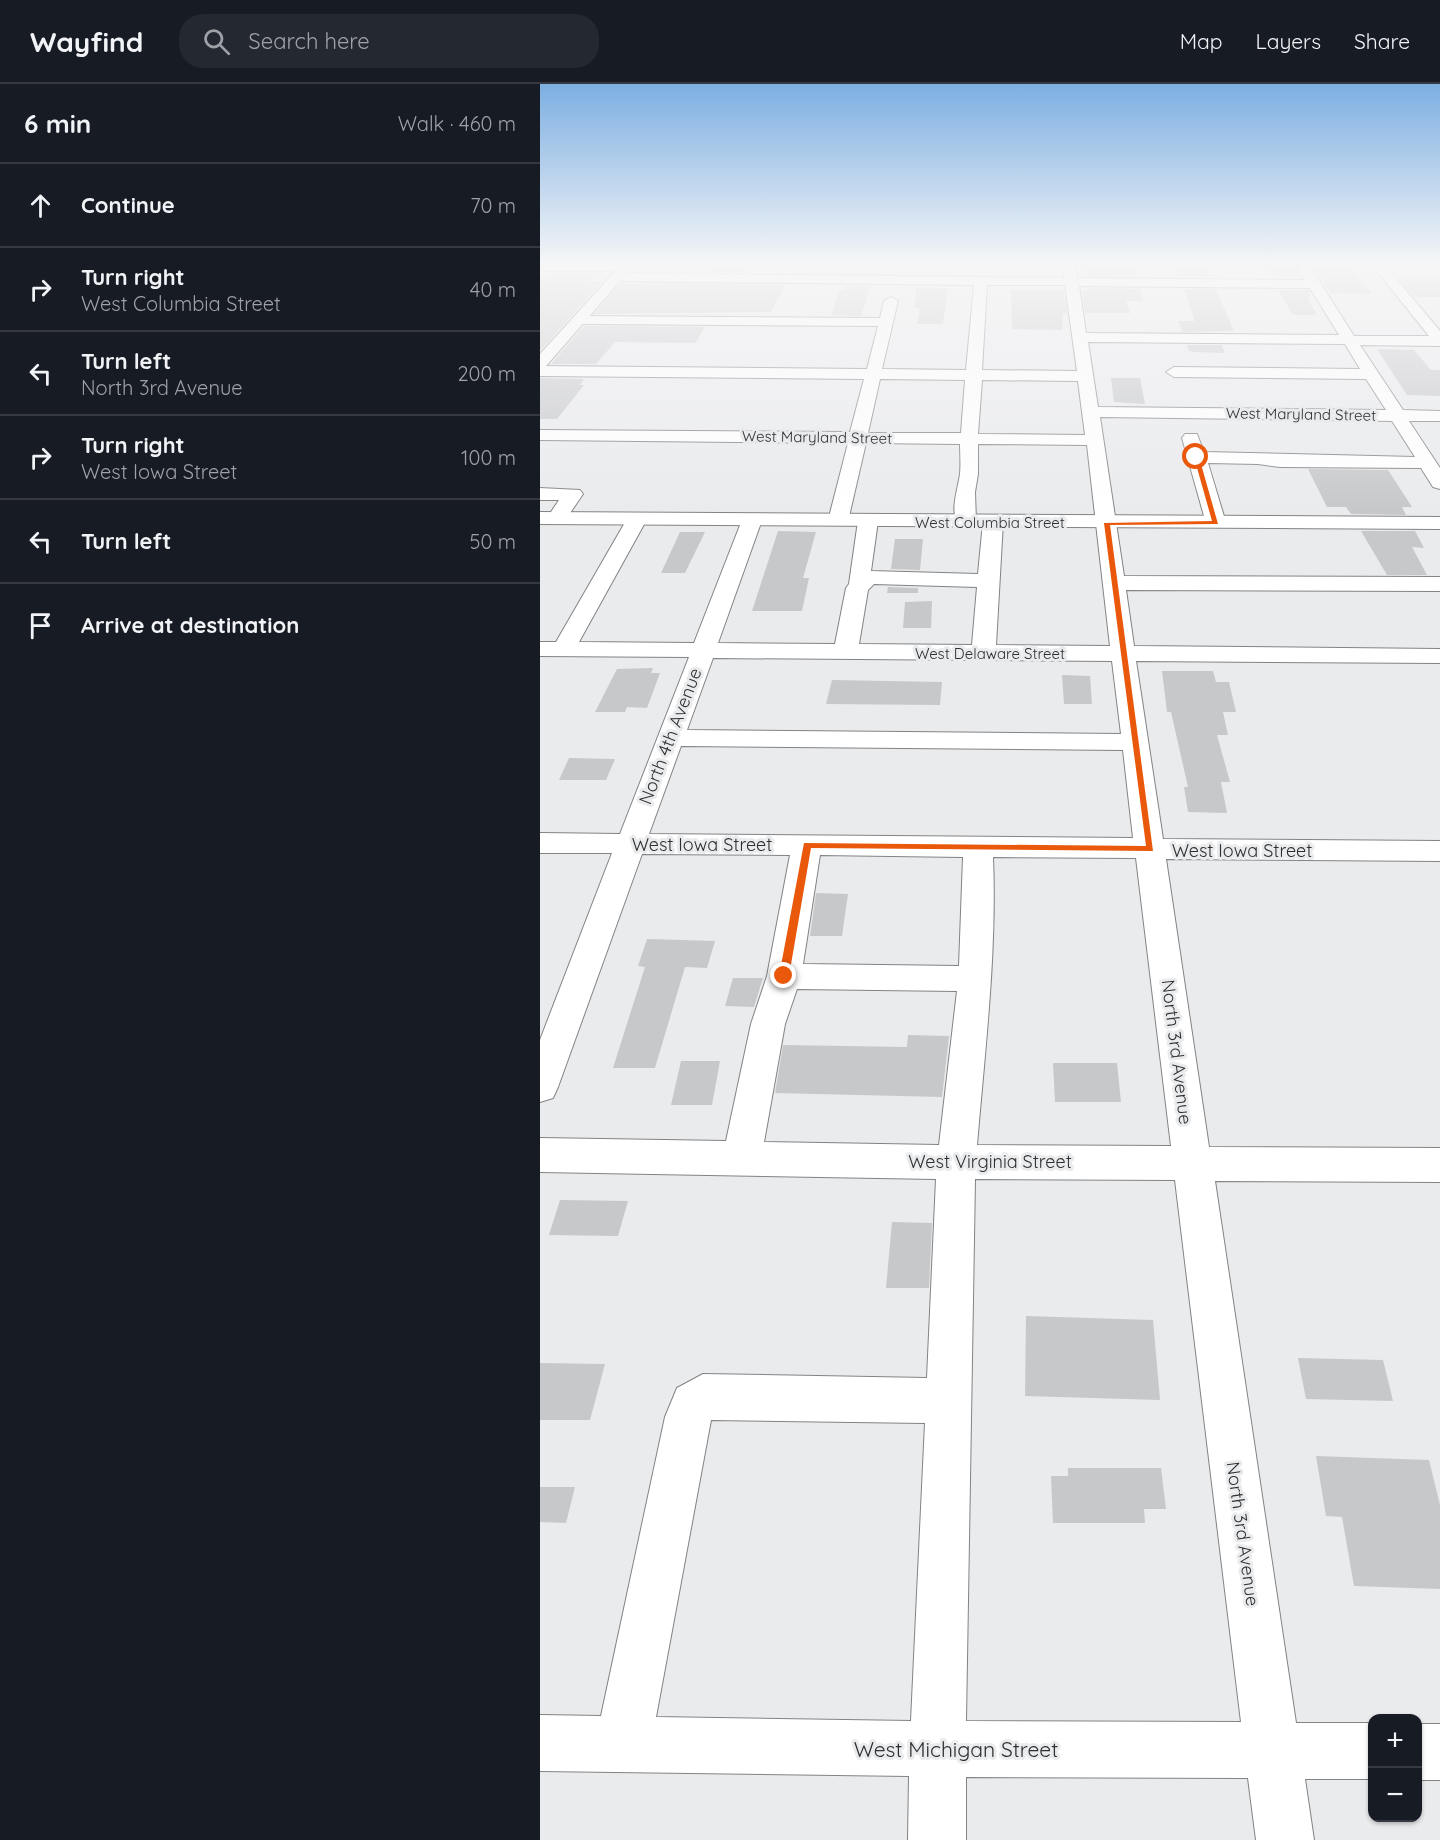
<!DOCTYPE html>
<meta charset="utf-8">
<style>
:root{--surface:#171b24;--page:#242831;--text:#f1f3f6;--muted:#9ea1a6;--line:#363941}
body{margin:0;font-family:Quicksand,sans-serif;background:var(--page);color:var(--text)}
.controls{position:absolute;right:18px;bottom:18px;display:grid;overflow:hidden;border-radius:12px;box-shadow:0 2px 4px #0004}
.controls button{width:54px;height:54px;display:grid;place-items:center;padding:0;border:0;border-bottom:2px solid var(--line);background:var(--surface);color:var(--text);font:30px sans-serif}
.stop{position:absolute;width:18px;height:18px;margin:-14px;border:4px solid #ea580c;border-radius:50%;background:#fff}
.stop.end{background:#ea580c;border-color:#fff;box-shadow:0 2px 6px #0008}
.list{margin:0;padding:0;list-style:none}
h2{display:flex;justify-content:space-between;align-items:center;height:78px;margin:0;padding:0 24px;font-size:26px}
h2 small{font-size:20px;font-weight:400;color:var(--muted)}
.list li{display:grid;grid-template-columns:39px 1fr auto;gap:18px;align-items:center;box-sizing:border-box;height:84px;padding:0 24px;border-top:2px solid var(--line)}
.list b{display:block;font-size:22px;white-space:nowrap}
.list p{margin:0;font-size:20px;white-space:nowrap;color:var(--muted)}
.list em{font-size:20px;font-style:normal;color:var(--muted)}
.icon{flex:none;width:33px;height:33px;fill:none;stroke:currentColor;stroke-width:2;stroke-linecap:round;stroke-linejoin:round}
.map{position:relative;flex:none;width:900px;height:1756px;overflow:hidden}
header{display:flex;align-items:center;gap:36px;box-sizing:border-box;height:84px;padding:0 30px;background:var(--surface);border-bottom:2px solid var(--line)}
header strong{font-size:28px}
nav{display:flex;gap:33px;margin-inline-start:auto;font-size:21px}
.search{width:420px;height:54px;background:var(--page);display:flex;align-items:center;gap:15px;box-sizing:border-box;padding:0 21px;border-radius:24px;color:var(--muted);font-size:22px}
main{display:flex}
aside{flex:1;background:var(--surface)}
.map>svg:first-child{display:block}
.building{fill:#c7c8ca}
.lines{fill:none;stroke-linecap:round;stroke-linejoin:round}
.minor-casing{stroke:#828385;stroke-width:2}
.major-casing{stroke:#828385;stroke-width:2}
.minor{fill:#fff;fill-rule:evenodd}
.major{fill:#fff;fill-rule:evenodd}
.route{fill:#ea580c}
.labels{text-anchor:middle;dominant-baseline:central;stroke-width:6;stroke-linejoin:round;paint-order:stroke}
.far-street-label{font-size:15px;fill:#2f2f30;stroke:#eaebed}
.street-label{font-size:18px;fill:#2f2f30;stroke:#eaebed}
.near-street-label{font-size:21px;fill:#2f2f30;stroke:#eaebed}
</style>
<header>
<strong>Wayfind</strong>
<div class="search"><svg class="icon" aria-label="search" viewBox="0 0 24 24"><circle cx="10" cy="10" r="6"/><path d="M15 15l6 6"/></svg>Search here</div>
<nav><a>Map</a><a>Layers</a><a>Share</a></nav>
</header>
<main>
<aside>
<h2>6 min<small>Walk · 460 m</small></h2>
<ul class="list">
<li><svg class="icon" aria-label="ahead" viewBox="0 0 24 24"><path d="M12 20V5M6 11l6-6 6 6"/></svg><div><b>Continue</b></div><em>70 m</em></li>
<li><svg class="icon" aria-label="right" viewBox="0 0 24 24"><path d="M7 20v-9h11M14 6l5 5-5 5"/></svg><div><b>Turn right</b><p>West Columbia Street</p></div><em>40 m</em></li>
<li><svg class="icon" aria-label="left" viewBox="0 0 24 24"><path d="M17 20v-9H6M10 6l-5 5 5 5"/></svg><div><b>Turn left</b><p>North 3rd Avenue</p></div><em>200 m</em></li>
<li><svg class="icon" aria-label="right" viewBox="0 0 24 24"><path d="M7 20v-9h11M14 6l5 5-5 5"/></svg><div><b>Turn right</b><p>West Iowa Street</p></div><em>100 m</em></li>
<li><svg class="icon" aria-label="left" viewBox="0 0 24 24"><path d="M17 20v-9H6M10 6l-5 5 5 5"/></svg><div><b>Turn left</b></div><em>50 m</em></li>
<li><svg class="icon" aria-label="arrive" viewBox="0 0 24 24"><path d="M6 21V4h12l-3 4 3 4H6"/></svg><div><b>Arrive at destination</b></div></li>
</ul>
</aside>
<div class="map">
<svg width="900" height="1756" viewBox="0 0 900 1756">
<rect width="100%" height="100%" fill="#eaebed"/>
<g class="building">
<path d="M 726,181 L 755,181 L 761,194 L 732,193 Z"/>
<path d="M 772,181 L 809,182 L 832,210 L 790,209 Z"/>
<path d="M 177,182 L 205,183 L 202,188 L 168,188 Z"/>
<path d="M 544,182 L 595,184 L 597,192 L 545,192 Z"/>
<path d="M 638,185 L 668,186 L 671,193 L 640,193 Z"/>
<path d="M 12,190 L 56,190 L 49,197 L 63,197 L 0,267 L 0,194 L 8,194 Z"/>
<path d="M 858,193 L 900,193 L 900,213 L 874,213 Z"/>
<path d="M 81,199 L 245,201 L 231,228 L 54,230 Z"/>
<path d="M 306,202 L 330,202 L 321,232 L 291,231 L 300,206 L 304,206 Z"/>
<path d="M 376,204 L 408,204 L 403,240 L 377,240 L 380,224 L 375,224 Z"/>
<path d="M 547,204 L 600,205 L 603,217 L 586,217 L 590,229 L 545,229 L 542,206 L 547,206 Z"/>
<path d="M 644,205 L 676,205 L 694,247 L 642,248 L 638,237 L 655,237 Z"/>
<path d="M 471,206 L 523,206 L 527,229 L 523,230 L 522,246 L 472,245 Z"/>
<path d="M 738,206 L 769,206 L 770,213 L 767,213 L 777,231 L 753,231 Z"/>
<path d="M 44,242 L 165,243 L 155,259 L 75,258 L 56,280 L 11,280 Z"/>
<path d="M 647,261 L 682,261 L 685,269 L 655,268 L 649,267 Z"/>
<path d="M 837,265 L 874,266 L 891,286 L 900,286 L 900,312 L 867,311 Z"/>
<path d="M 0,294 L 44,295 L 40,301 L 44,301 L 17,335 L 0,335 Z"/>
<path d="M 571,294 L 600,294 L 605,320 L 574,318 Z"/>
<path d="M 768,385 L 848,386 L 872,423 L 862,423 L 866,431 L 811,430 L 806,423 L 787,423 Z"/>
<path d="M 238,447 L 276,448 L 263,494 L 269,494 L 262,527 L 212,527 Z"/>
<path d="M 821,447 L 875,447 L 884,464 L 872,463 L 887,491 L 847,491 Z"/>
<path d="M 140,448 L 165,448 L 145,489 L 121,489 Z"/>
<path d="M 355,455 L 383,455 L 380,486 L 351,485 Z"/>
<path d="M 348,503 L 378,504 L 378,509 L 347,509 Z"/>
<path d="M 392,517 L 391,544 L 363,544 L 365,518 Z"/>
<path d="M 113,584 L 111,589 L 120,589 L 107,624 L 87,623 L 85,628 L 55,628 L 77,585 Z"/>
<path d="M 622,587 L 673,587 L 676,598 L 689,598 L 696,628 L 683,628 L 688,651 L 677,651 L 690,698 L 681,698 L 687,729 L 648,728 L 644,703 L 648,703 L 631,628 L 627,628 Z"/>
<path d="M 522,591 L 550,592 L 552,620 L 524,620 Z"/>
<path d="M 292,596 L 402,598 L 400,621 L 286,620 Z"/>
<path d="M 29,674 L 75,675 L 66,696 L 19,696 Z"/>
<path d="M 276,809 L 308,810 L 302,852 L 270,852 Z"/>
<path d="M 107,855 L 175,857 L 167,884 L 145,883 L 115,984 L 73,984 L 105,883 L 98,882 Z"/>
<path d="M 193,894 L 223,894 L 214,923 L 185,922 Z"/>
<path d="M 368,951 L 409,952 L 402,1013 L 235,1009 L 243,961 L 367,963 Z"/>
<path d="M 141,977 L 180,977 L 172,1021 L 131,1021 Z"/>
<path d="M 513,979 L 577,979 L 581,1018 L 515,1018 Z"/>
<path d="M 20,1116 L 88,1117 L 78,1152 L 9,1151 Z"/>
<path d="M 352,1138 L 392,1139 L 389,1204 L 346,1204 Z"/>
<path d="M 486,1232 L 613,1236 L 620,1316 L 485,1312 Z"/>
<path d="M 758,1274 L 843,1276 L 853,1317 L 766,1315 Z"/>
<path d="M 0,1279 L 65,1280 L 50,1336 L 0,1336 Z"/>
<path d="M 776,1372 L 889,1376 L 900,1421 L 900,1505 L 814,1502 L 802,1433 L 786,1432 Z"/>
<path d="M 528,1384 L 621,1384 L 626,1425 L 604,1425 L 605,1439 L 513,1439 L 511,1392 L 528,1392 Z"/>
<path d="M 0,1403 L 35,1403 L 26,1439 L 0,1438 Z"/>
</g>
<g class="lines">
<defs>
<g id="minor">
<path d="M 0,181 L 91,181 L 92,183 L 86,187 L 0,187 Z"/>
<path d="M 523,181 L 535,181 L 537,194 L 765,196 L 757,182 L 769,181 L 814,252 L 889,252 L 832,181 L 845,181 L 900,247 L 900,262 L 820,261 L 863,326 L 900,327 L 900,337 L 869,337 L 900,384 L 900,405 L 893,403 L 881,384 L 740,383 L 718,380 L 668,379 L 686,439 L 683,443 L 669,443 L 666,439 L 642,354 L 645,350 L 657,350 L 664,368 L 875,373 L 852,337 L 560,333 L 584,492 L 900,493 L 900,507 L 586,506 L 594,562 L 900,565 L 900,579 L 596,577 L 623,755 L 900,757 L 900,777 L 626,775 L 669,1063 L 900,1064 L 900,1098 L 675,1097 L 756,1639 L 832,1639 L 832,1695 L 765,1695 L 774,1756 L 716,1756 L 708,1694 L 426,1693 L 426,1756 L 368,1756 L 369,1692 L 0,1687 L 0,1631 L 61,1632 L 125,1333 L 137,1304 L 163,1290 L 387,1294 L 396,1095 L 0,1088 L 0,1054 L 186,1057 L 211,940 L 227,892 L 250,771 L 102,770 L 18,1003 L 13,1014 L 0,1018 L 0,956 L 72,769 L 0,769 L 0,749 L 80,750 L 149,573 L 0,572 L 0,558 L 16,558 L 87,435 L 90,431 L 104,431 L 107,435 L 39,558 L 154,559 L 202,436 L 205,432 L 219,432 L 222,436 L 178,559 L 295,560 L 306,504 L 309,500 L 318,437 L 321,433 L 335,433 L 338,437 L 331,487 L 438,490 L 443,438 L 446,434 L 460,434 L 463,438 L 456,561 L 570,562 L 547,361 L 438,360 L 438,390 L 435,408 L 436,438 L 433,442 L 419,442 C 409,428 418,405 420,390 C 421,380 420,370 420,360 L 326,359 L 308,437 L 305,441 L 291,441 L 288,437 L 308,359 L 0,356 L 0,346 L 310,348 L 324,295 L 0,292 L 0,282 L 327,285 L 338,242 L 38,240 L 31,236 L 38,232 L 340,234 L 344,217 L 351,213 L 358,217 L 342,285 L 426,286 L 434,201 L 77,197 L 70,193 L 77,189 L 524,194 ZM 447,201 L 525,201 L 537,287 L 442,286 ZM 539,202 L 770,204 L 799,251 L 546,249 ZM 548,258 L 805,260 L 820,285 L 634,283 L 626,288 L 634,293 L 826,295 L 846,326 L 558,323 ZM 340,295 L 425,296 L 421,349 L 328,349 ZM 442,296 L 538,297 L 545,351 L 438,350 ZM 334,500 L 437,503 L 432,561 L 319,560 L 328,506 ZM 173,574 L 572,577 L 581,650 L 147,646 ZM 141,662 L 583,666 L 593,754 L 109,750 ZM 280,771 L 423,773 L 419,882 L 263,880 ZM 453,773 L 596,774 L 631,1062 L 437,1061 C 445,965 457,869 453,773 ZM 257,905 L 417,907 L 399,1061 L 224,1058 L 245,940 ZM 435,1095 L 635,1096 L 701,1638 L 426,1637 ZM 171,1336 L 385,1339 L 371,1637 L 116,1633 Z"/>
<path d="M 0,404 L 40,406 L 43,410 L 24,438 L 10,438 L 7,434 L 19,416 L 0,416 Z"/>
<rect x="878" y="1640" width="22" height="56"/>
</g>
<g id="major">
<path d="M 81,181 L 94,181 L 6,282 L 0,284 L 0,270 Z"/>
<path d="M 0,428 L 900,433 L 900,445 L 0,440 Z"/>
</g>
</defs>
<use href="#minor" class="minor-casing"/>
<use href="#major" class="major-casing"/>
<use href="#minor" class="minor"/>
<use href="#major" class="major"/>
</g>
<linearGradient id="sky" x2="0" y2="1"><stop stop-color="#7dafe2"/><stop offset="0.42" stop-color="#f6f6f7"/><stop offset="1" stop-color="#f6f6f7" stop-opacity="0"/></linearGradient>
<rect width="900" height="427" fill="url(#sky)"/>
<path class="route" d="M 656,371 L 659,373 L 678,440 L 570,441 L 613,767 L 271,764 L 249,892 L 247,895 L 240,895 L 239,892 L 264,759 L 606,762 L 564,439 L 672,437 L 654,373 Z"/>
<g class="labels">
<g class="far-street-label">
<text transform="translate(761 330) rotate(1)">West Maryland Street</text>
<text transform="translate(277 353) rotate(1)">West Maryland Street</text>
<text x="450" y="438">West Columbia Street</text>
<text x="450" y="569">West Delaware Street</text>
</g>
<g class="street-label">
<text transform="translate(130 652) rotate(-69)">North 4th Avenue</text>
<text x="162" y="760">West Iowa Street</text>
<text x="702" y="766">West Iowa Street</text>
<text transform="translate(637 968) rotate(83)">North 3rd Avenue</text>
<text x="450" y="1077">West Virginia Street</text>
<text transform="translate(703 1450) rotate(82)">North 3rd Avenue</text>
</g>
<g class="near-street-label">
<text x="416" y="1665">West Michigan Street</text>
</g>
</g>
</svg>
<div class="controls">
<button>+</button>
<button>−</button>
</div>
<div class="stop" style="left:656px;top:373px"></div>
<div class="stop end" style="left:244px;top:892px"></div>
</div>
</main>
